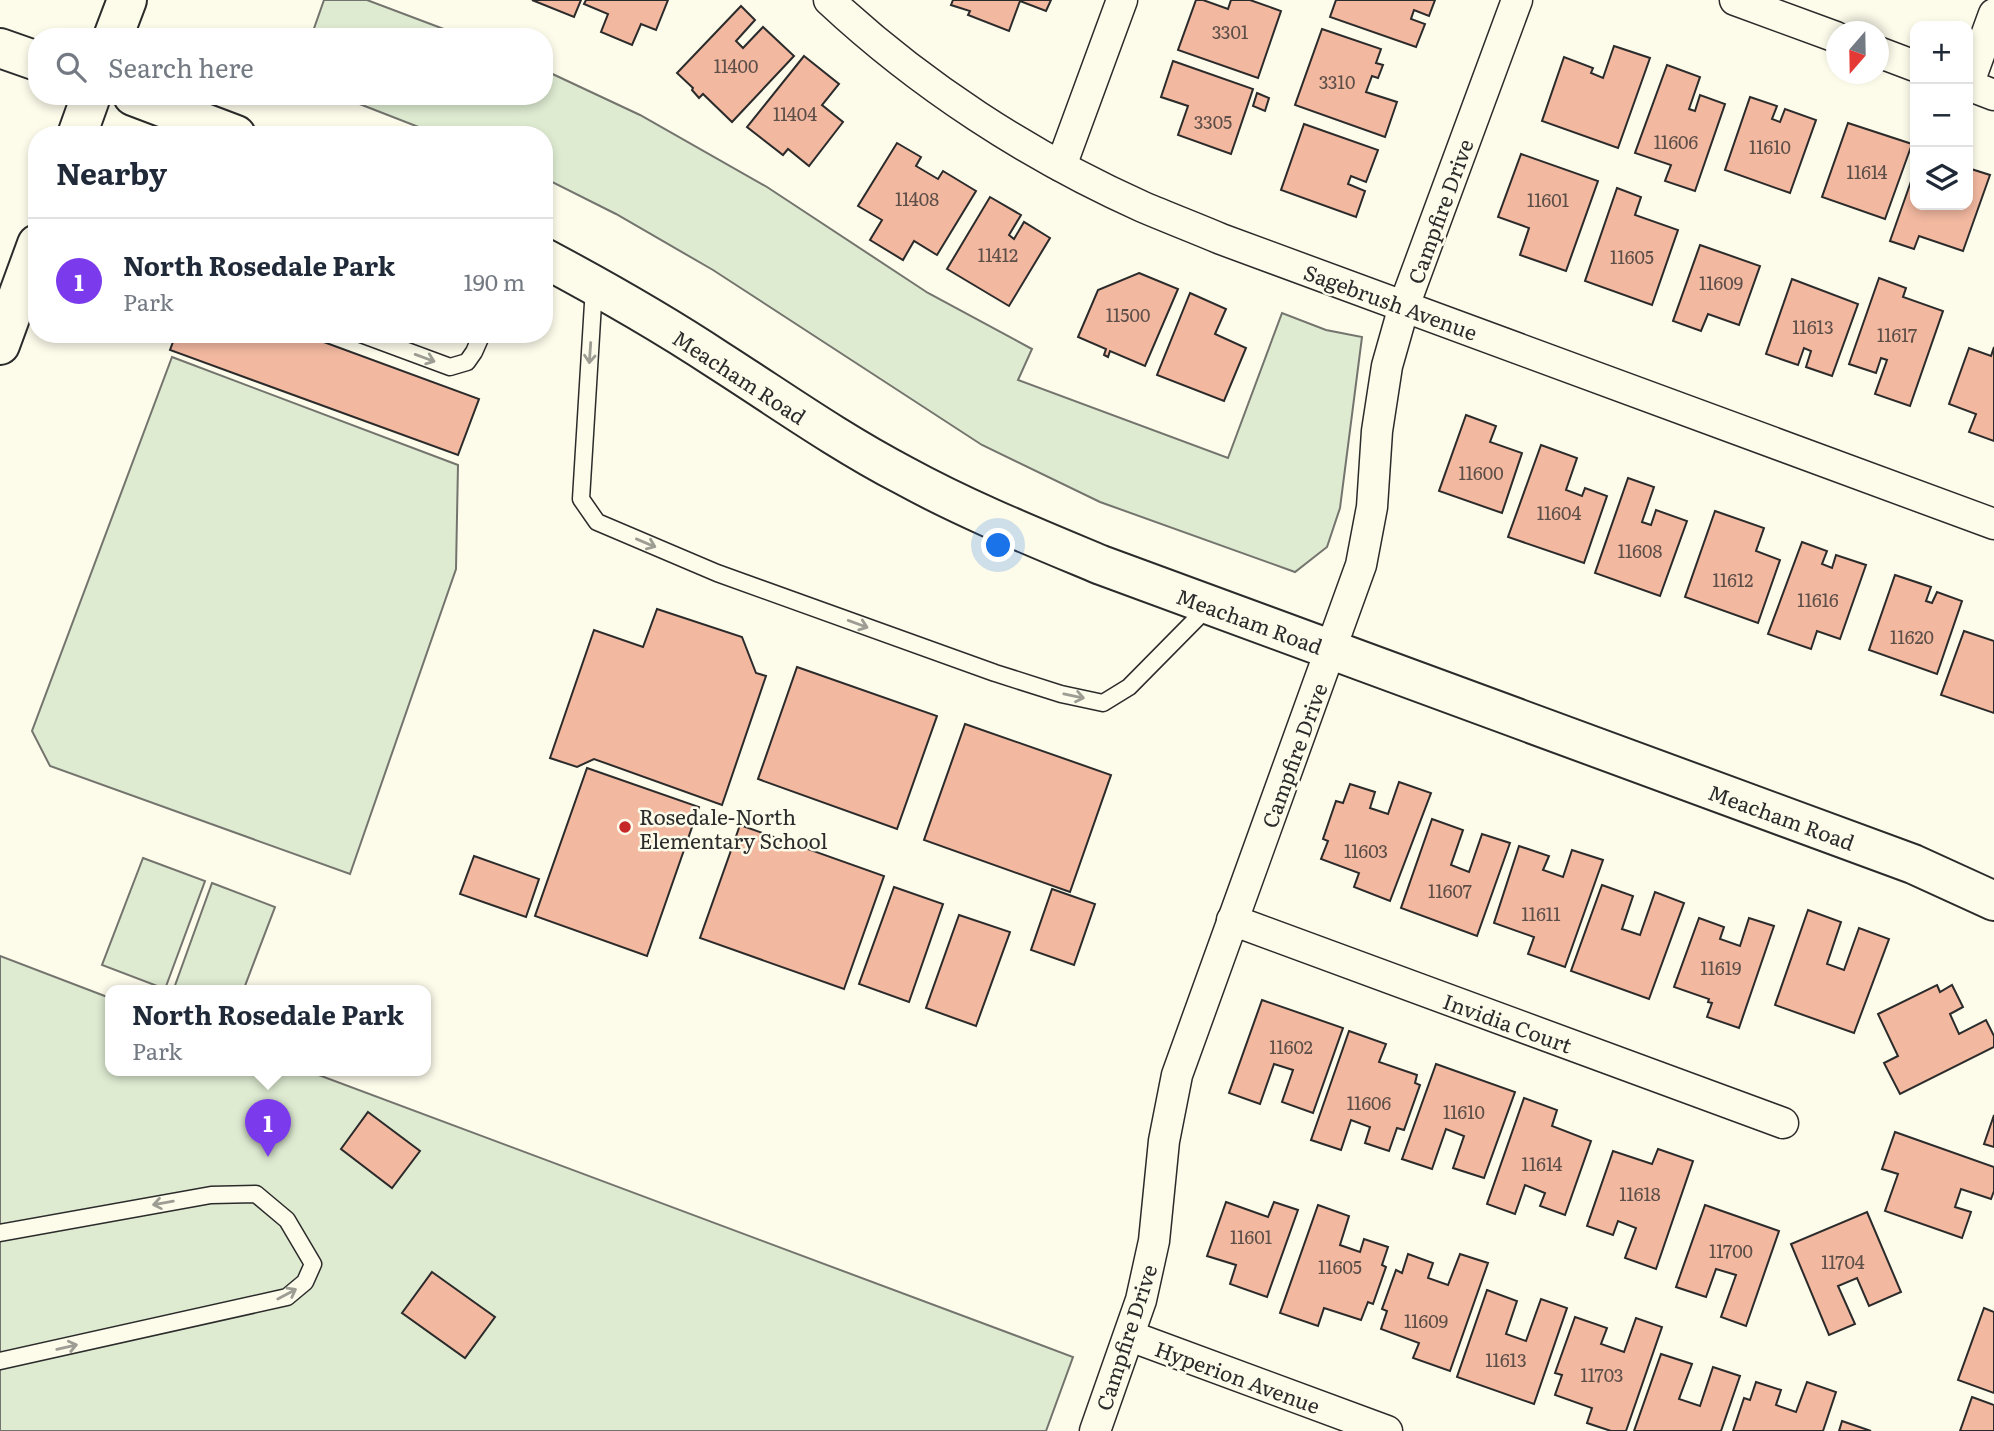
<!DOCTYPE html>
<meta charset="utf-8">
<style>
:root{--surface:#fff;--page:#f6f6f7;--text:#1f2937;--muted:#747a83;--line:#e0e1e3;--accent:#7c3aed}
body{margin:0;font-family:Literata,serif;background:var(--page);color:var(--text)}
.controls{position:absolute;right:21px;top:21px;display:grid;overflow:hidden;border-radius:14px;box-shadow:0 4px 10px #0003}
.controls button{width:63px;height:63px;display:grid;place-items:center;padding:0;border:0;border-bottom:2px solid var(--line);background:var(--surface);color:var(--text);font:35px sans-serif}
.compass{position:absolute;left:1826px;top:21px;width:63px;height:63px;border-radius:50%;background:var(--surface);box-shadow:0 4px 10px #0003;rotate:200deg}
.you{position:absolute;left:999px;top:546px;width:24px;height:24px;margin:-18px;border:5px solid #fff;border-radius:50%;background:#1a73e8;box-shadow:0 0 0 10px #1a73e833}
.badge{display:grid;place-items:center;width:46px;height:46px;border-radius:50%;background:var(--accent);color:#fff;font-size:23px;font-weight:700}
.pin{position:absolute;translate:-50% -58px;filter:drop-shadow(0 2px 4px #0008)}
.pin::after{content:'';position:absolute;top:37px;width:24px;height:21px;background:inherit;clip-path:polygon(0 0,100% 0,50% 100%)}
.popup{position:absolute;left:105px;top:985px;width:326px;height:91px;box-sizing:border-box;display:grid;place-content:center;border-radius:14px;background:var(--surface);filter:drop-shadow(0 2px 5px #0005);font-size:23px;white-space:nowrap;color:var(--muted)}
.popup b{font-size:26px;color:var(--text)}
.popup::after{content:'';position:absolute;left:50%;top:100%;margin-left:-14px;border:14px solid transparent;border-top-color:var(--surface)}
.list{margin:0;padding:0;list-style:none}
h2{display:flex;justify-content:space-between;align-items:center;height:91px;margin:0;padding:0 28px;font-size:30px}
h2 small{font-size:23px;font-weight:400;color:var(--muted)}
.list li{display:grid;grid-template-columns:46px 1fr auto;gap:21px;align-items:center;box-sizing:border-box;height:126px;padding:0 28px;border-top:2px solid var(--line)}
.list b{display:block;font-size:26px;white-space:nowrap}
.list p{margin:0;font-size:23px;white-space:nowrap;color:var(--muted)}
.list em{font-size:23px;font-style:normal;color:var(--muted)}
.icon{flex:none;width:38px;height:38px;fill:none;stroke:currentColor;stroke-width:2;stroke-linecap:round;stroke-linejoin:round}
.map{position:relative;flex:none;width:1994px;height:1431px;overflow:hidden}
.search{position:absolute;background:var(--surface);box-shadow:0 4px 10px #0003;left:28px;top:28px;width:525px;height:77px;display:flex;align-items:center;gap:18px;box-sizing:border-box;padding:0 24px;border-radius:28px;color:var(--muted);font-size:26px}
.panel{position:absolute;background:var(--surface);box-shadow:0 4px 10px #0003;left:28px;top:126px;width:525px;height:217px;border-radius:28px}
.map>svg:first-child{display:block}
.green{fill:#deebd1;stroke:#74746e;stroke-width:2}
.building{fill:#f2b8a0;stroke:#2b2b2b;stroke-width:2}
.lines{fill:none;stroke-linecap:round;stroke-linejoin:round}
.service-casing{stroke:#2b2b2b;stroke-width:19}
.minor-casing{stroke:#2b2b2b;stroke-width:33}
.tertiary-casing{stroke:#2b2b2b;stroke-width:42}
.service{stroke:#fdfbea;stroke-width:16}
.minor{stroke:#fdfbea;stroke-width:30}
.tertiary{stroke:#fdfbea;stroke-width:38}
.oneway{stroke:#9e9d94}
.poi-dot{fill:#c62828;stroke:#fdfbea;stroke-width:2.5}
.labels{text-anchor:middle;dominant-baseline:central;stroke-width:5;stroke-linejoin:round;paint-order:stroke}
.number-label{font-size:18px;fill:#5d4e48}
.street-label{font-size:21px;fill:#2b2b2b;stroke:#fdfbea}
.poi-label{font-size:21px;fill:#2b2b2b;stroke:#fdfbea;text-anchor:start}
</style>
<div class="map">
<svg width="1994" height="1431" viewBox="0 0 1994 1431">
<rect width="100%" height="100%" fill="#fdfbea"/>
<g class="green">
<path d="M 324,0 L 367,0 L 465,37 L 311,37 Z"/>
<path d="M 544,70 L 640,115 L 767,187 L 928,293 L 1032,349 L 1018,380 L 1228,458 L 1282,313 L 1326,330 L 1362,337 L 1340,508 L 1327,547 L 1295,572 L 1100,502 L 982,445 L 713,270 L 616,214 L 544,178 L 544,135 L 439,135 L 339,96 L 544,96 Z"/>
<path d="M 172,357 L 458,465 L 456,569 L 350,874 L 50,766 L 32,731 Z"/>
<path d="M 143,858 L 205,881 L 165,989 L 102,965 Z"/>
<path d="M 212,883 L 275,907 L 243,991 L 173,991 Z"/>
<path d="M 0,956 L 110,998 L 110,1071 L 308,1071 L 1073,1357 L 1046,1431 L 0,1431 Z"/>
</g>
<g class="building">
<path d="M 532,0 L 581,0 L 574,17 Z"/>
<path d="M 586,0 L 668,0 L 656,30 L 641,24 L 632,45 L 601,32 L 608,14 L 584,4 Z"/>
<path d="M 953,0 L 1051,0 L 1046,11 L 1020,1 L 1009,31 L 968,15 L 970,11 L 951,5 Z"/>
<path d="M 1196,0 L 1203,0 L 1228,9 L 1231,0 L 1250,0 L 1281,11 L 1258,78 L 1178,50 Z"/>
<path d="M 1336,0 L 1435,0 L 1429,16 L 1414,10 L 1411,19 L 1425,24 L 1416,47 L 1330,17 Z"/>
<path d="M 741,6 L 755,20 L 736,41 L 743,48 L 763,27 L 794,56 L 732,122 L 703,94 L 699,98 L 692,90 L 693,88 L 677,73 Z"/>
<path d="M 1322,29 L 1381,49 L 1376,63 L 1383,65 L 1378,78 L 1372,76 L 1366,92 L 1397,102 L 1385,137 L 1295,105 Z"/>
<path d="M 1614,46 L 1650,58 L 1618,148 L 1542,121 L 1564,57 L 1593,68 L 1591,73 L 1603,78 Z"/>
<path d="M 804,56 L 839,84 L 822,105 L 843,122 L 809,166 L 788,149 L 783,155 L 747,127 Z"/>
<path d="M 1173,61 L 1253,89 L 1231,154 L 1178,135 L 1188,106 L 1161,97 Z"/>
<path d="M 1667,65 L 1700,77 L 1689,109 L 1695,111 L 1700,95 L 1725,104 L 1695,191 L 1665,181 L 1671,165 L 1635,153 Z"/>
<path d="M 1257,93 L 1269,98 L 1265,111 L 1253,106 Z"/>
<path d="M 1750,97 L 1777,106 L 1772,119 L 1780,122 L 1785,109 L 1816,120 L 1790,193 L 1725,170 Z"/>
<path d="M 1848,123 L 1912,144 L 1885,219 L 1822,197 Z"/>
<path d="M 1304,124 L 1378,150 L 1366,182 L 1351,176 L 1348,184 L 1365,191 L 1356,217 L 1281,190 Z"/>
<path d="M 897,143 L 921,157 L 916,166 L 938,179 L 943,171 L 976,191 L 937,255 L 914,241 L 903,260 L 870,240 L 882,220 L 858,206 Z"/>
<path d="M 1521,154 L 1598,181 L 1566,271 L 1520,255 L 1529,228 L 1498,217 Z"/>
<path d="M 1968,168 L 1990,175 L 1963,251 L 1919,236 L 1914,249 L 1890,241 L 1915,170 L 1915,205 L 1968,205 Z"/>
<path d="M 1617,188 L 1641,197 L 1635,215 L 1678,230 L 1652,305 L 1585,281 Z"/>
<path d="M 990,197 L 1021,215 L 1009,235 L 1014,239 L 1024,222 L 1050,238 L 1009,306 L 947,269 Z"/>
<path d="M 1700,245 L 1760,266 L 1739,325 L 1708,314 L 1701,331 L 1673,321 Z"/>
<path d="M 1139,273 L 1178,289 L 1145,366 L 1110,351 L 1108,357 L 1104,355 L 1106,349 L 1078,337 L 1098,290 Z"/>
<path d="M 1879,278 L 1906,288 L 1903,297 L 1943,311 L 1910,406 L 1875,394 L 1887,360 L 1881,358 L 1876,373 L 1849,364 Z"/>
<path d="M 1792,279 L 1858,304 L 1832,376 L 1806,367 L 1811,351 L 1804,348 L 1798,365 L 1766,354 Z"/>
<path d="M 1190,293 L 1226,309 L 1215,334 L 1246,348 L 1224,401 L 1157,375 Z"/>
<path d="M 176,334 L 302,334 L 479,399 L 458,455 L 170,350 Z"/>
<path d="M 1994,347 L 1994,441 L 1969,432 L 1976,414 L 1949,404 L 1969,348 L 1991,356 Z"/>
<path d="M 1466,415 L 1496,426 L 1490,442 L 1522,453 L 1502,513 L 1439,491 Z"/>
<path d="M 1541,445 L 1577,458 L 1566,490 L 1582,496 L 1585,488 L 1607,496 L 1584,563 L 1508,537 Z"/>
<path d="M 1628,478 L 1654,487 L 1642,522 L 1651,525 L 1656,510 L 1687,521 L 1660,596 L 1595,573 Z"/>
<path d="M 1715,511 L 1764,528 L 1756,551 L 1780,560 L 1758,623 L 1685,597 Z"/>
<path d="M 1802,542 L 1827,551 L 1822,564 L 1832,568 L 1836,555 L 1866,565 L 1840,639 L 1817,631 L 1811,649 L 1768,634 Z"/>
<path d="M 1895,575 L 1931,587 L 1926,601 L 1932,603 L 1937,592 L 1962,601 L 1937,674 L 1869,650 Z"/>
<path d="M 657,609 L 742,637 L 756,673 L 766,676 L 722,805 L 594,759 L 577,767 L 550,758 L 594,630 L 643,647 Z"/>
<path d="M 1964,631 L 1994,641 L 1994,713 L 1941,695 Z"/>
<path d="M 797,667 L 937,716 L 897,829 L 758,779 Z"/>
<path d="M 965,724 L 1111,775 L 1070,892 L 924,840 Z"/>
<path d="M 587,768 L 699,807 L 647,956 L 535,916 Z"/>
<path d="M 1399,782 L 1431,793 L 1390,901 L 1354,887 L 1359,873 L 1321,859 L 1328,841 L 1323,839 L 1336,801 L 1343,803 L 1350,784 L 1375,792 L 1370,808 L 1388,814 Z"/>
<path d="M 1432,819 L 1463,830 L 1451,865 L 1469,872 L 1482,834 L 1510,843 L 1477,936 L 1401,908 Z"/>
<path d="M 740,825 L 884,876 L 844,989 L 700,938 Z"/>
<path d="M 1519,846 L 1549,856 L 1543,870 L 1563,877 L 1572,850 L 1603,860 L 1565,967 L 1528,954 L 1534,937 L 1494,923 Z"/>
<path d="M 474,856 L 539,879 L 526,917 L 460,894 Z"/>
<path d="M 1602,885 L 1633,896 L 1622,929 L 1640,935 L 1655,892 L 1684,903 L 1649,999 L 1571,971 Z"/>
<path d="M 894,887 L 943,904 L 909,1002 L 859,984 Z"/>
<path d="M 1052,889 L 1095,904 L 1074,965 L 1031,950 Z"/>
<path d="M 1808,910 L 1841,922 L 1827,964 L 1844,970 L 1859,928 L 1889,939 L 1854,1033 L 1775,1005 Z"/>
<path d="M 959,915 L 1010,932 L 976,1026 L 926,1008 Z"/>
<path d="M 1699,918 L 1724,927 L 1720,939 L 1740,946 L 1749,918 L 1774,926 L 1739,1028 L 1707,1017 L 1712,1003 L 1708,1002 L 1709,999 L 1674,987 Z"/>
<path d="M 1937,985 L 1940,992 L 1952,985 L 1963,1007 L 1950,1014 L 1959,1034 L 1986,1020 L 1994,1036 L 1994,1047 L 1900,1094 L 1884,1063 L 1898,1056 L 1878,1014 Z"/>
<path d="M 1262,1000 L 1343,1028 L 1313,1113 L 1282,1102 L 1293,1070 L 1274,1064 L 1260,1104 L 1229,1093 Z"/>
<path d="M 1349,1031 L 1386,1044 L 1379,1062 L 1417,1075 L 1415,1083 L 1420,1085 L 1404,1130 L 1397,1128 L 1389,1151 L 1365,1143 L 1370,1127 L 1351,1120 L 1341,1150 L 1311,1140 Z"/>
<path d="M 1436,1064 L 1515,1092 L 1484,1178 L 1453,1168 L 1464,1136 L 1446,1129 L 1432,1169 L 1402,1159 Z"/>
<path d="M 1524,1098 L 1557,1110 L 1552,1126 L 1591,1141 L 1565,1215 L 1540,1206 L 1545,1193 L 1525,1185 L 1515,1214 L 1487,1204 Z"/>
<path d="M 368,1112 L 420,1151 L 392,1188 L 341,1149 Z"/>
<path d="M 1994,1115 L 1994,1147 L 1984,1144 Z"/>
<path d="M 1895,1132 L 1994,1167 L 1994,1191 L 1991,1199 L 1961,1189 L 1955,1207 L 1971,1212 L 1962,1238 L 1885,1211 L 1898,1174 L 1882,1169 Z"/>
<path d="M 1658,1149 L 1693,1161 L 1656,1269 L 1625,1258 L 1636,1228 L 1618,1221 L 1613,1235 L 1587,1226 L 1613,1151 L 1652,1164 Z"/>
<path d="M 1226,1202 L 1268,1217 L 1274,1202 L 1298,1210 L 1267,1297 L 1230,1284 L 1236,1265 L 1207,1256 Z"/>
<path d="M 1318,1205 L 1349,1216 L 1340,1245 L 1360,1252 L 1364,1239 L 1388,1247 L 1382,1265 L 1386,1267 L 1373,1304 L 1368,1302 L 1361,1320 L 1324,1308 L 1318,1326 L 1280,1313 Z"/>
<path d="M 1705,1205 L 1779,1231 L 1746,1326 L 1721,1317 L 1736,1275 L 1716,1269 L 1706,1297 L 1676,1287 Z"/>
<path d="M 1867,1212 L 1901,1292 L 1869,1306 L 1857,1278 L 1838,1286 L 1855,1324 L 1829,1335 L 1791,1244 Z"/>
<path d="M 1408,1254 L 1433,1263 L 1428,1278 L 1448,1285 L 1460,1254 L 1488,1263 L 1450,1371 L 1413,1358 L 1419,1343 L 1381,1329 L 1387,1311 L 1382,1309 L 1396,1270 L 1402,1273 Z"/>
<path d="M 432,1272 L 495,1317 L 465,1358 L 402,1313 Z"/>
<path d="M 1487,1290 L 1517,1301 L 1506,1334 L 1526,1341 L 1541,1299 L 1567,1308 L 1534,1404 L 1457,1377 Z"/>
<path d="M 1984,1308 L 1994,1312 L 1994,1393 L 1958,1380 Z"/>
<path d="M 1575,1317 L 1607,1328 L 1601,1344 L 1624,1352 L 1636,1318 L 1662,1327 L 1626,1431 L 1611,1431 L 1587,1423 L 1592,1408 L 1555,1395 L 1562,1375 L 1555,1373 Z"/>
<path d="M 1661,1354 L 1692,1364 L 1679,1399 L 1700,1406 L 1713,1367 L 1740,1376 L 1721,1431 L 1634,1431 Z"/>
<path d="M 1756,1382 L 1781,1390 L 1776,1405 L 1796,1412 L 1807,1382 L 1836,1392 L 1823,1431 L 1733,1431 L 1744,1398 L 1750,1400 Z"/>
<path d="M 1972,1397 L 1994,1405 L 1994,1431 L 1960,1431 Z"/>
<path d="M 1842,1421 L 1871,1431 L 1839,1431 Z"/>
</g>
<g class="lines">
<defs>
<g id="service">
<path d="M 594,287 L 581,499 L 597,522 L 717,573 L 995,673 L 1061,694 L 1103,703 L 1129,687 L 1209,606"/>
<path d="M 361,334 L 450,367 L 467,362 L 474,352 L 482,334"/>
<path d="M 0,1233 L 211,1195 L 256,1194 L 287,1220 L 313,1264 L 305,1282 L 287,1297 L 0,1361"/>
</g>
<g id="minor">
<path d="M 829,0 C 920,85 1029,156 1143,207 C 1169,218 1195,228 1221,239 L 1994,524"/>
<path d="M 1735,0 L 1836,37"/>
<path d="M 1994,14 L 1968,85 L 1994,95"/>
<path d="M 1878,52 L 1915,66"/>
<path d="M 1061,166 L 1122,0"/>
<path d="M 1232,920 L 1783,1123"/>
<path d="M 1130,1336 L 1387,1431"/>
<path d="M 1095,1431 L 1141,1300 L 1154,1241 L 1164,1141 L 1177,1075 L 1361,565 L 1372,507 L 1377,431 L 1387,366 L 1404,306 L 1517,0"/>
</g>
<g id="tertiary">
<path d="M 113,37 L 127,0"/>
<path d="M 0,48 L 37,61"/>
<path d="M 133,96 L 236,135"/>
<path d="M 77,135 L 91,96"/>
<path d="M 544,258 C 604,290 662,323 718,360 C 779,399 838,441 903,475 C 967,510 1034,537 1101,565 L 1913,864 L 1994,901"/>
<path d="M 0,345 L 37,244"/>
</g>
</defs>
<use href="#service" class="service-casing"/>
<use href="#minor" class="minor-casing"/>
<use href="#tertiary" class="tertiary-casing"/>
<use href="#service" class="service"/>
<use href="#minor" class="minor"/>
<use href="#tertiary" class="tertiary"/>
</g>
<defs><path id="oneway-shaft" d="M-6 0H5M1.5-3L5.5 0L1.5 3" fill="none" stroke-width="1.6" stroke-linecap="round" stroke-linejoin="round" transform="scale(1.75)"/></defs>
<g class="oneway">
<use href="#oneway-shaft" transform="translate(590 353) rotate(94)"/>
<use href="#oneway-shaft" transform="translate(425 358) rotate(20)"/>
<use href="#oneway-shaft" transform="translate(646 543) rotate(23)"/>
<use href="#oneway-shaft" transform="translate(858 624) rotate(20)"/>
<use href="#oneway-shaft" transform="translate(1074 696) rotate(12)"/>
<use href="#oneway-shaft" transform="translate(163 1203) rotate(170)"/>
<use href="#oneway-shaft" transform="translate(287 1294) rotate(-28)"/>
<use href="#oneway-shaft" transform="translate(67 1347) rotate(-13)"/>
</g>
<circle class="poi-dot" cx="625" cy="827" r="7"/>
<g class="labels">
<g class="number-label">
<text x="1230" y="31">3301</text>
<text x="736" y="65">11400</text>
<text x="1337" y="81">3310</text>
<text x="795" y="113">11404</text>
<text x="1213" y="121">3305</text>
<text x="1676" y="141">11606</text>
<text x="1770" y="146">11610</text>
<text x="1867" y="171">11614</text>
<text x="917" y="198">11408</text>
<text x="1548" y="199">11601</text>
<text x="998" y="254">11412</text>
<text x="1632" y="256">11605</text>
<text x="1721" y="282">11609</text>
<text x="1128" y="314">11500</text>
<text x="1813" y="326">11613</text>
<text x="1897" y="334">11617</text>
<text x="1481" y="472">11600</text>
<text x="1559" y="512">11604</text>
<text x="1640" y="550">11608</text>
<text x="1733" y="579">11612</text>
<text x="1818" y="599">11616</text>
<text x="1912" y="636">11620</text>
<text x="1366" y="850">11603</text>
<text x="1450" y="890">11607</text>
<text x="1541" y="913">11611</text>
<text x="1721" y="967">11619</text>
<text x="1291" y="1046">11602</text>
<text x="1369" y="1102">11606</text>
<text x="1464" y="1111">11610</text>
<text x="1542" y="1163">11614</text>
<text x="1640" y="1193">11618</text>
<text x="1251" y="1236">11601</text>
<text x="1731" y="1250">11700</text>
<text x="1843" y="1261">11704</text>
<text x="1340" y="1266">11605</text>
<text x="1426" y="1320">11609</text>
<text x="1506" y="1359">11613</text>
<text x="1602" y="1374">11703</text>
</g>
<g class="street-label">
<text transform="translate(1439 211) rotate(-70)">Campfire Drive</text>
<text transform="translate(1391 301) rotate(20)">Sagebrush Avenue</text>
<text transform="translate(740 376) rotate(33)">Meacham Road</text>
<text transform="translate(1250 620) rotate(20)">Meacham Road</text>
<text transform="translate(1293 755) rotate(-70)">Campfire Drive</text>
<text transform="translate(1782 816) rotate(20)">Meacham Road</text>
<text transform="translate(1508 1022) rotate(20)">Invidia Court</text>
<text transform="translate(1125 1337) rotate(-72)">Campfire Drive</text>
<text transform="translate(1238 1376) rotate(20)">Hyperion Avenue</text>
</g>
<g class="poi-label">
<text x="639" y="815">Rosedale-North<tspan x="639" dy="24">Elementary School</tspan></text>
</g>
</g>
</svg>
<div class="controls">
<button>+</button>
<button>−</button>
<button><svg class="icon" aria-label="layers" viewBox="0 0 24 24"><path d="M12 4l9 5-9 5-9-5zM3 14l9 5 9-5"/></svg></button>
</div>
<svg class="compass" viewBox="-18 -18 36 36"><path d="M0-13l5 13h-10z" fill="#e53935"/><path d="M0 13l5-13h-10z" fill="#747a83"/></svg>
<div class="you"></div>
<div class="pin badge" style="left:268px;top:1157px">1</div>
<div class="popup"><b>North Rosedale Park</b>Park</div>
<div class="search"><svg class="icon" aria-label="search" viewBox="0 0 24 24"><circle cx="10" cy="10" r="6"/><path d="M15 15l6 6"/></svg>Search here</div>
<section class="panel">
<h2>Nearby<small></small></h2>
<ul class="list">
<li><span class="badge">1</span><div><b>North Rosedale Park</b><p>Park</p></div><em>190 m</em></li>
</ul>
</section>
</div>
